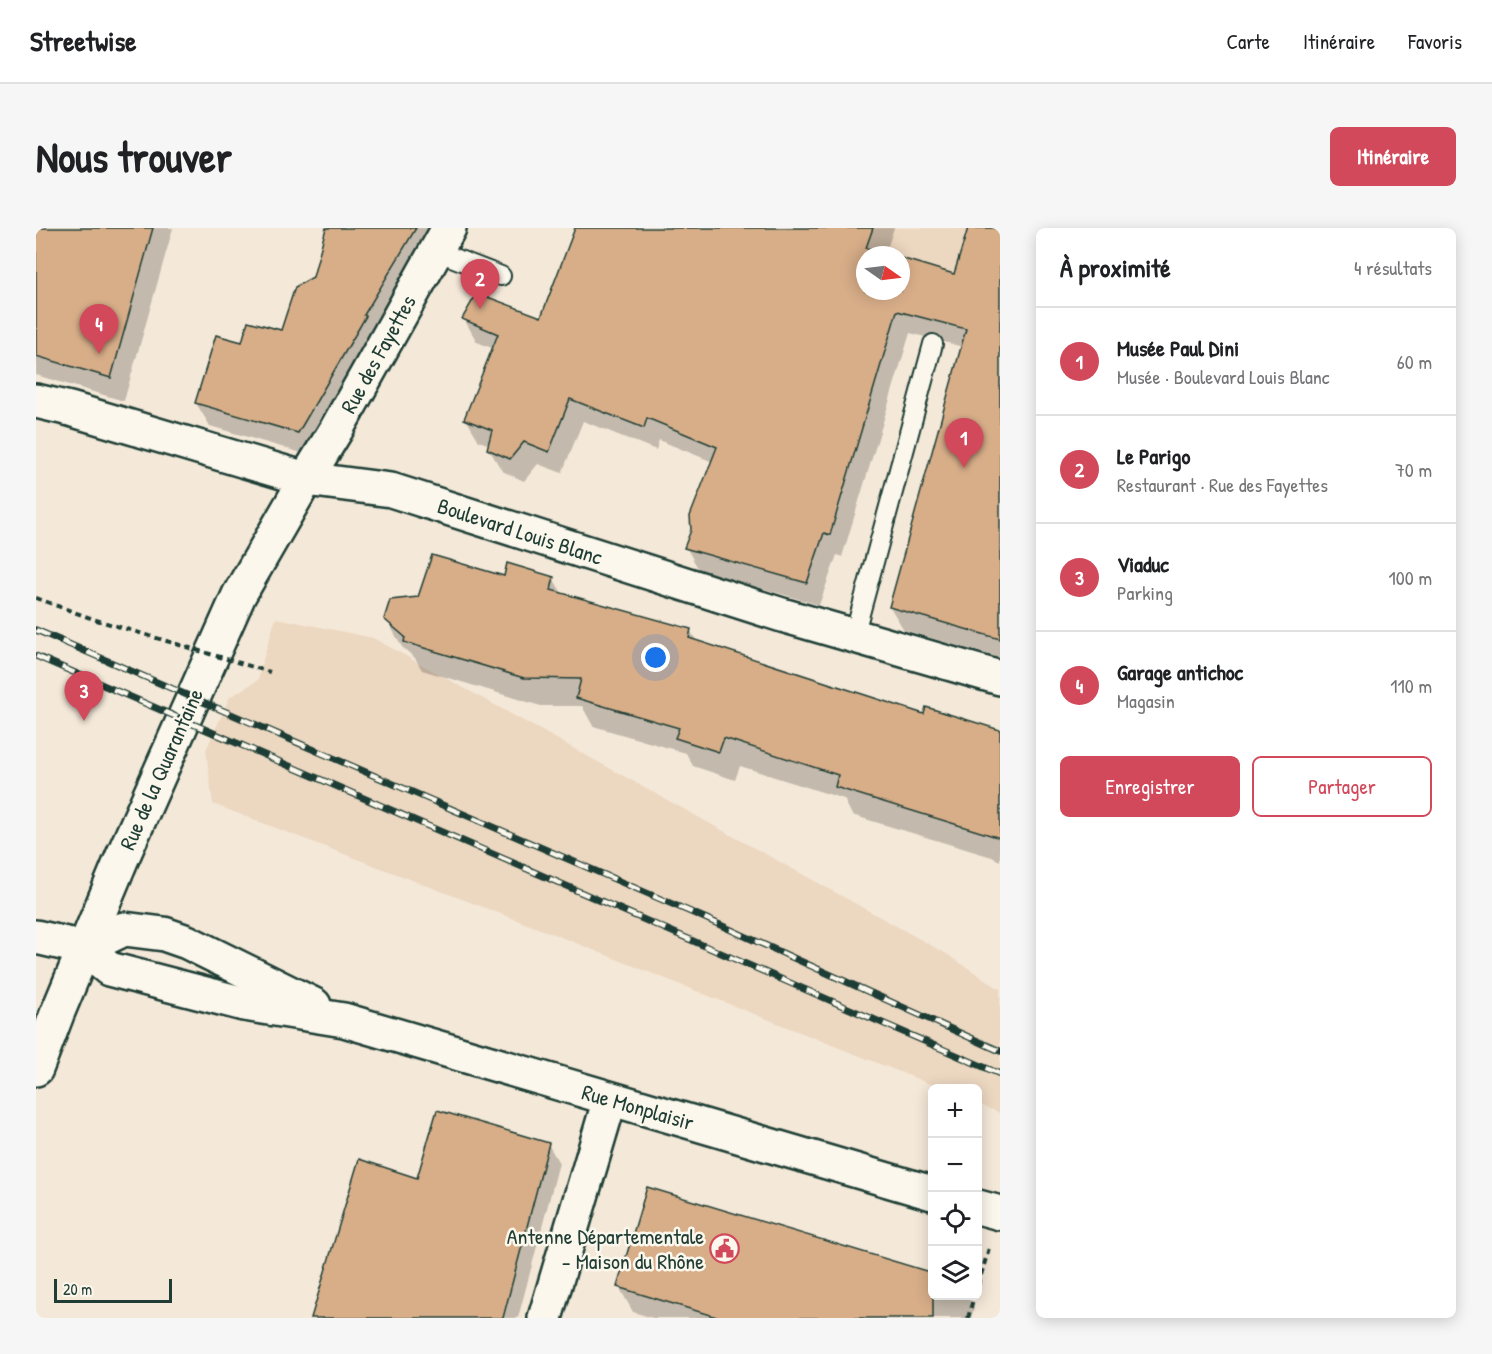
<!DOCTYPE html>
<html lang="fr">
<meta charset="utf-8">
<style>
:root{--surface:#fff;--page:#f6f6f6;--text:#202124;--muted:#757577;--line:#e0e0e0;--accent:#d1495b}
body{margin:0;font-family:"Patrick Hand",sans-serif;background:var(--page);color:var(--text)}
.controls{position:absolute;right:18px;bottom:18px;display:grid;overflow:hidden;border-radius:9px;box-shadow:0 3px 15px #0003}
.controls button{width:54px;height:54px;display:grid;place-items:center;padding:0;border:0;border-bottom:2px solid var(--line);background:var(--surface);color:var(--text);font:30px sans-serif}
.compass{position:absolute;left:820px;top:18px;width:54px;height:54px;border-radius:50%;background:var(--surface);box-shadow:0 3px 15px #0003;rotate:104deg}
.scale{position:absolute;left:18px;bottom:15px;width:118px;box-sizing:border-box;padding-left:6px;border:3px solid #1f3d34;border-top:0;font-size:16px;line-height:21px;white-space:nowrap;color:#1f3d34;-webkit-text-stroke:4px #fbf7ec;paint-order:stroke}
.you{position:absolute;left:620px;top:430px;width:21px;height:21px;margin:-15px;border:4px solid #fff;border-radius:50%;background:#1a73e8;box-shadow:0 0 0 9px #1a73e833}
.badge{display:grid;place-items:center;width:39px;height:39px;border-radius:50%;background:var(--accent);color:#fff;font-size:20px;font-weight:700}
.pin{position:absolute;translate:-50% -50px;filter:drop-shadow(0 2px 3px #0008)}
.pin::after{content:'';position:absolute;top:32px;width:21px;height:18px;background:inherit;clip-path:polygon(0 0,100% 0,50% 100%)}
.list{margin:0;padding:0;list-style:none}
h2{display:flex;justify-content:space-between;align-items:center;height:78px;margin:0;padding:0 24px;font-size:26px}
h2 small{font-size:20px;font-weight:400;color:var(--muted)}
.list li{display:grid;grid-template-columns:39px 1fr auto;gap:18px;align-items:center;box-sizing:border-box;height:108px;padding:0 24px;border-top:2px solid var(--line)}
.list b{display:block;font-size:22px;white-space:nowrap}
.list p{margin:0;font-size:20px;white-space:nowrap;color:var(--muted)}
.list em{font-size:20px;font-style:normal;color:var(--muted)}
.actions{display:flex;gap:12px;padding:18px 24px}
.actions a{flex:1;padding:14px 0;border:2px solid var(--accent);border-radius:9px;text-align:center;font-size:21px;color:var(--accent)}
.actions .main{background:var(--accent);color:#fff}
.icon{flex:none;width:33px;height:33px;fill:none;stroke:currentColor;stroke-width:2;stroke-linecap:round;stroke-linejoin:round}
.map{position:relative;flex:none;width:964px;height:1090px;overflow:hidden;border-radius:9px}
header{display:flex;align-items:center;gap:36px;box-sizing:border-box;height:84px;padding:0 30px;background:var(--surface);border-bottom:2px solid var(--line)}
header strong{font-size:28px}
nav{display:flex;gap:33px;margin-inline-start:auto;font-size:21px}
.intro{display:flex;align-items:center;justify-content:space-between;box-sizing:border-box;height:144px;padding:0 36px}
h1{margin:0;font-size:42px}
.button{padding:15px 27px;border-radius:9px;background:var(--accent);color:#fff;font-size:21px;font-weight:700}
main{display:flex;gap:36px;padding:0 36px}
aside{flex:1;background:var(--surface);border-radius:9px;box-shadow:0 3px 15px #0003}
.map>svg:first-child{display:block}
.built{fill:#ecd7c0}
.shadow{fill:#0003}
.building{fill:#d8ae89;stroke:#1f3d34;stroke-width:1.5}
.lines{fill:none;stroke-linecap:round;stroke-linejoin:round}
.lane-casing{stroke:#1f3d34;stroke-width:22}
.street-casing{stroke:#1f3d34;stroke-width:38}
.secondary-casing{stroke:#1f3d34;stroke-width:38}
.path{stroke:#1f3d34;stroke-width:4;stroke-dasharray:6 4.5;stroke-linecap:butt}
.lane{stroke:#fbf7ec;stroke-width:18}
.street{stroke:#fbf7ec;stroke-width:33}
.secondary{stroke:#fbf7ec;stroke-width:33}
.rail-casing{stroke:#1f3d34;stroke-width:7}
.rail{stroke:#fbf7ec;stroke-width:4.5;stroke-dasharray:14;stroke-linecap:butt}
.path-bridge{stroke:#1f3d34;stroke-width:4;stroke-dasharray:6 4.5;stroke-linecap:butt}
.labels{text-anchor:middle;dominant-baseline:central;stroke-width:5;stroke-linejoin:round;paint-order:stroke}
.street-label{font-size:22px;fill:#1f3d34;stroke:#fbf7ec}
.poi-label{font-size:22px;fill:#1f3d34;stroke:#fbf7ec;text-anchor:end}
</style>
<header>
<strong>Streetwise</strong>
<nav><a>Carte</a><a>Itinéraire</a><a>Favoris</a></nav>
</header>
<div class="intro"><h1>Nous trouver</h1><a class="button">Itinéraire</a></div>
<main>
<div class="map">
<svg width="964" height="1090" viewBox="0 0 964 1090">
<rect width="100%" height="100%" fill="#f4e8d8"/>
<filter id="ink" filterUnits="userSpaceOnUse"><feTurbulence type="fractalNoise" baseFrequency=".0167" numOctaves="2"/><feDisplacementMap in="SourceGraphic" scale="12" xChannelSelector="R" yChannelSelector="G"/><feConvolveMatrix kernelMatrix="1 2 1 2 8 2 1 2 1" color-interpolation-filters="sRGB"/></filter>
<g filter="url(#ink)">
<g class="built">
<path d="M 837,0 L 964,0 L 964,59 L 865,30 L 865,27 L 855,27 L 830,20 Z"/>
<path d="M 240,390 L 337,410 L 909,725 L 964,761 L 964,885 L 942,876 L 942,860 L 904,860 L 520,707 L 177,576 L 170,522 L 194,469 L 222,452 L 227,432 Z"/>
</g>
<g class="shadow">
<path d="M 0,0 L 137,0 L 88,173 L 0,147 Z"/>
<path d="M 292,0 L 408,0 L 276,228 L 174,198 L 160,175 L 207,116 L 246,104 L 279,50 Z"/>
<path d="M 541,0 L 858,0 L 849,27 L 829,27 L 829,63 L 865,63 L 865,32 L 919,47 L 934,0 L 964,0 L 964,430 L 868,402 L 854,379 L 927,119 L 874,105 L 806,329 L 801,327 L 783,377 L 663,342 L 650,319 L 677,234 L 623,212 L 620,222 L 547,193 L 526,245 L 502,236 L 488,253 L 466,243 L 453,221 L 454,217 L 443,213 L 430,191 L 458,121 L 441,114 L 428,91 L 506,91 Z"/>
<path d="M 469,350 L 517,350 L 527,367 L 654,402 L 661,414 L 889,488 L 964,504 L 964,633 L 956,629 L 816,587 L 808,571 L 704,538 L 699,552 L 657,538 L 650,525 L 557,498 L 546,478 L 505,478 L 386,442 L 379,430 L 366,419 L 350,390 L 383,370 Z"/>
<path d="M 512,916 L 523,935 L 482,1090 L 277,1090 L 382,952 Z"/>
<path d="M 583,1059 L 931,1068 L 938,1080 L 935,1090 L 617,1090 L 597,1084 Z"/>
</g>
<g class="building">
<path d="M 0,0 L 117,0 L 75,150 L 0,128 Z"/>
<path d="M 290,0 L 380,0 L 328,87 L 330,88 L 262,205 L 159,175 L 180,107 L 206,114 L 212,93 L 245,102 L 259,59 L 277,49 Z"/>
<path d="M 539,0 L 837,0 L 830,20 L 855,27 L 829,27 L 829,63 L 865,63 L 865,30 L 918,46 L 932,0 L 964,0 L 964,411 L 853,379 L 930,101 L 861,83 L 794,307 L 788,305 L 771,355 L 648,320 L 655,302 L 654,288 L 681,219 L 611,190 L 608,200 L 534,171 L 513,224 L 488,214 L 474,231 L 451,221 L 456,202 L 428,191 L 462,106 L 426,91 L 441,65 L 505,89 Z"/>
<path d="M 396,327 L 468,348 L 471,335 L 518,349 L 515,362 L 655,401 L 653,410 L 888,486 L 890,479 L 964,502 L 964,610 L 799,559 L 802,547 L 688,510 L 683,524 L 639,510 L 643,500 L 540,470 L 545,451 L 488,450 L 368,414 L 369,409 L 348,391 L 354,372 L 382,369 Z"/>
<path d="M 401,882 L 513,915 L 467,1090 L 275,1090 L 323,931 L 381,950 Z"/>
<path d="M 611,959 L 897,1045 L 897,1090 L 684,1090 L 581,1059 Z"/>
</g>
<g class="lines">
<defs>
<g id="lane">
<path d="M 400,23 L 465,48"/>
<path d="M 818,408 L 897,116"/>
</g>
<g id="street">
<path d="M 0,709 L 48,720 L 73,741 L 208,776 L 308,792 L 896,965"/>
<path d="M 48,720 L 88,701 L 128,706 L 151,714 L 278,777"/>
<path d="M 0,841 L 21,786 L 86,630 L 203,367 L 270,251 L 355,262 L 746,387 L 964,450"/>
<path d="M 942,979 L 964,985"/>
<path d="M 509,1090 L 574,871"/>
</g>
<path id="secondary" d="M 0,173 L 34,181 L 270,251 L 300,202 L 413,0"/>
</defs>
<use href="#lane" class="lane-casing"/>
<use href="#street" class="street-casing"/>
<use href="#secondary" class="secondary-casing"/>
<g class="path">
<path d="M 942,1057 L 953,1020"/>
<path d="M 932,1090 L 938,1068"/>
</g>
<use href="#lane" class="lane"/>
<use href="#street" class="street"/>
<use href="#secondary" class="secondary"/>
<defs>
<g id="rail">
<path d="M 0,402 L 671,691 L 964,823"/>
<path d="M 0,428 L 964,846"/>
</g>
</defs>
<use href="#rail" class="rail-casing"/>
<use href="#rail" class="rail"/>
<path class="path-bridge" d="M 0,370 L 57,391 L 234,444"/>
</g>
</g>
<defs>
<symbol id="civic-ring" viewBox="-11 -11 22 22"><circle r="9.5" fill="#fbf7ec" stroke="#d1495b" stroke-width="1.5"/><path d="M-.6-6.5H3V-4.5H.6V-3L4-1V1h2V6H-6V1h2V-1L-.6-3ZM-1.2 2.5V6h2.4V2.5Z" fill="#d1495b"/></symbol>
</defs>
<g fill-rule="evenodd">
<use href="#civic-ring" x="672" y="1004" width="33" height="33"/>
</g>
<g class="labels">
<g class="street-label">
<text transform="translate(342 126) rotate(-61)">Rue des Fayettes</text>
<text transform="translate(484 303) rotate(18)">Boulevard Louis Blanc</text>
<text transform="translate(125 541) rotate(-66)">Rue de la Quarantaine</text>
<text transform="translate(602 879) rotate(16)">Rue Monplaisir</text>
</g>
<g class="poi-label">
<text x="668" y="1008">Antenne Départementale<tspan x="668" dy="25">- Maison du Rhône</tspan></text>
</g>
</g>
</svg>
<div class="controls">
<button>+</button>
<button>−</button>
<button><svg class="icon" aria-label="locate" viewBox="0 0 24 24"><circle cx="12" cy="12" r="6"/><path d="M12 2v4M12 18v4M2 12h4M18 12h4"/></svg></button>
<button><svg class="icon" aria-label="layers" viewBox="0 0 24 24"><path d="M12 4l9 5-9 5-9-5zM3 14l9 5 9-5"/></svg></button>
</div>
<svg class="compass" viewBox="-18 -18 36 36"><path d="M0-13l5 13h-10z" fill="#e53935"/><path d="M0 13l5-13h-10z" fill="#757577"/></svg>
<div class="scale">20 m</div>
<div class="you"></div>
<div class="pin badge" style="left:928px;top:240px">1</div>
<div class="pin badge" style="left:444px;top:81px">2</div>
<div class="pin badge" style="left:48px;top:493px">3</div>
<div class="pin badge" style="left:63px;top:126px">4</div>
</div>
<aside>
<h2>À proximité<small>4 résultats</small></h2>
<ul class="list">
<li><span class="badge">1</span><div><b>Musée Paul Dini</b><p>Musée · Boulevard Louis Blanc</p></div><em>60 m</em></li>
<li><span class="badge">2</span><div><b>Le Parigo</b><p>Restaurant · Rue des Fayettes</p></div><em>70 m</em></li>
<li><span class="badge">3</span><div><b>Viaduc</b><p>Parking</p></div><em>100 m</em></li>
<li><span class="badge">4</span><div><b>Garage antichoc</b><p>Magasin</p></div><em>110 m</em></li>
</ul>
<div class="actions"><a class="main">Enregistrer</a><a>Partager</a></div>
</aside>
</main>
